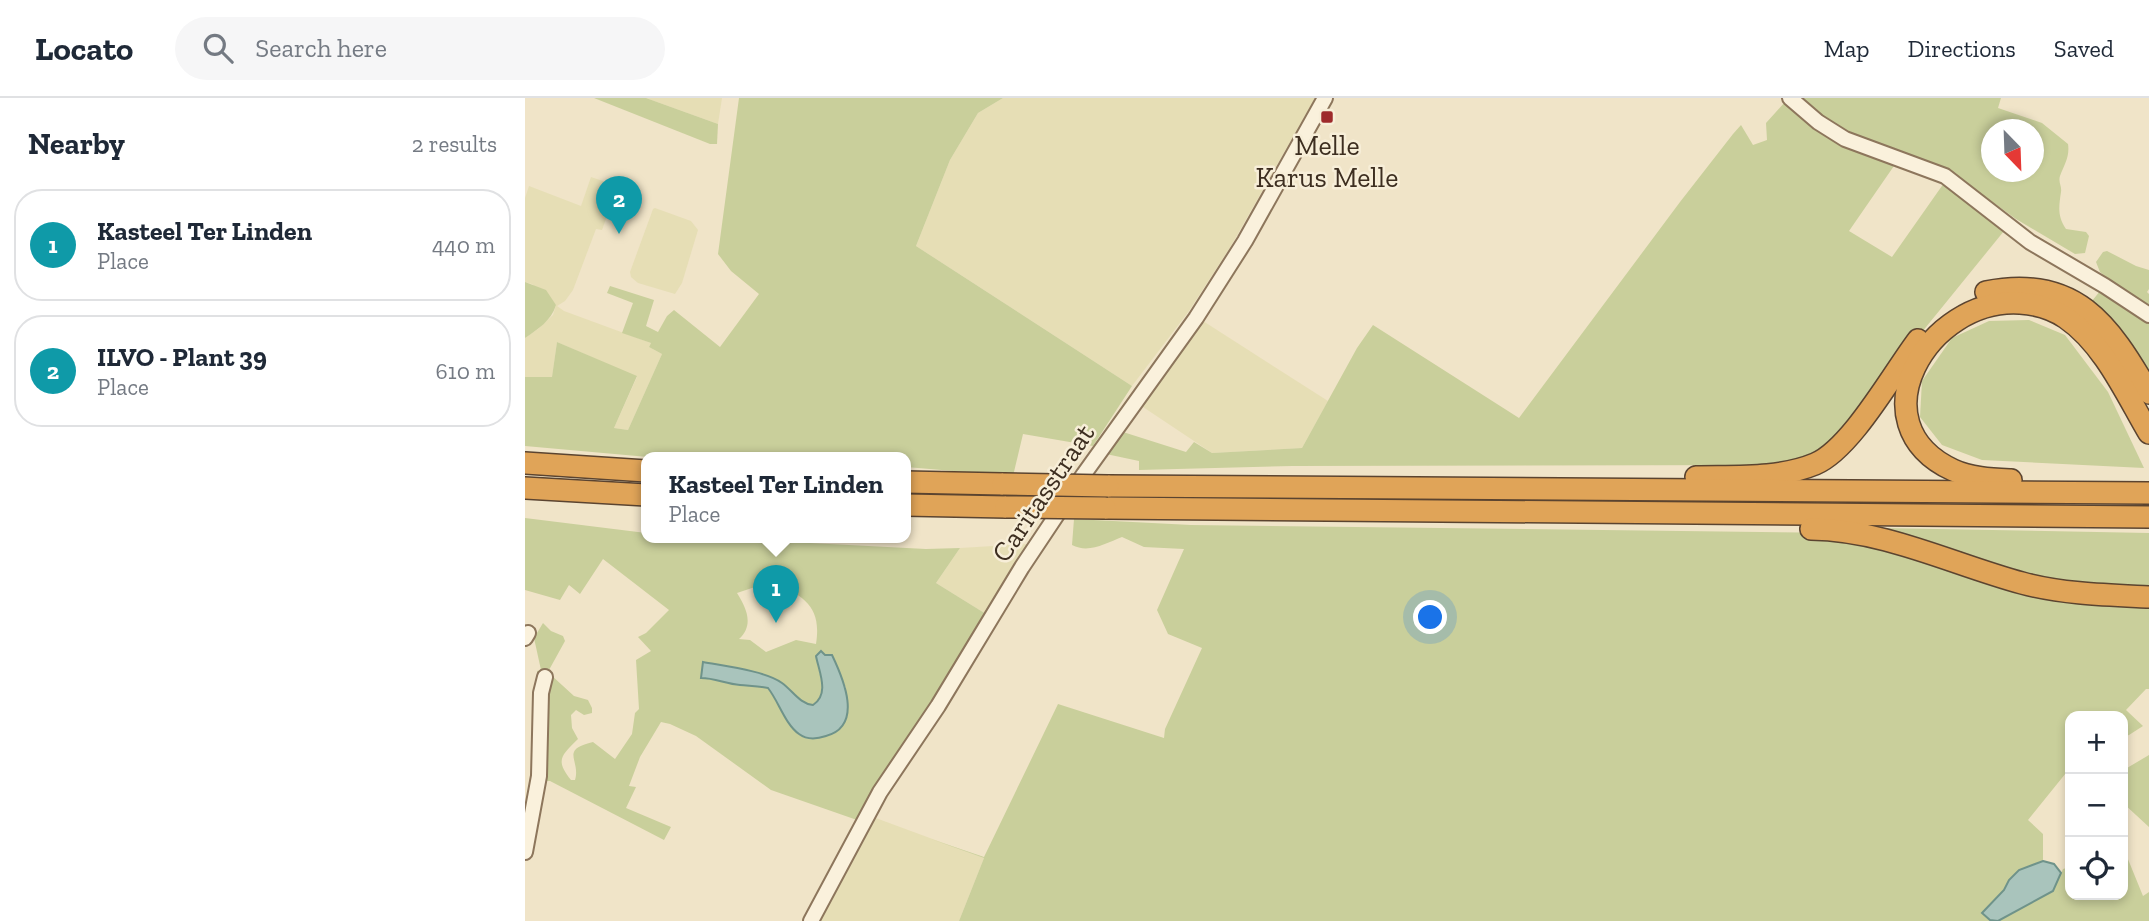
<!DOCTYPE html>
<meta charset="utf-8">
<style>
:root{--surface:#fff;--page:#f6f6f7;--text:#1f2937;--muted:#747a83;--line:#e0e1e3;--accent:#d93025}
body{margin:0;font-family:"Zilla Slab",serif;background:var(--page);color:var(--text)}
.controls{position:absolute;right:21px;bottom:21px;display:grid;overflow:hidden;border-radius:14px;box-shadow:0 4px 10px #0003}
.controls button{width:63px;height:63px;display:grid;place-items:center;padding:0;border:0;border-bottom:2px solid var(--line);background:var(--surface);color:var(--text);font:35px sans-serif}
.compass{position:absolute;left:1456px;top:21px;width:63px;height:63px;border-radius:50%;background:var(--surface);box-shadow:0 4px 10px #0003;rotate:157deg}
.you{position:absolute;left:906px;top:520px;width:24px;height:24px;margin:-18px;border:5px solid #fff;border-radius:50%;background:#1a73e8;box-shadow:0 0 0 10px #1a73e833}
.badge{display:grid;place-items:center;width:46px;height:46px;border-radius:50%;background:var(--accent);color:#fff;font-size:23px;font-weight:700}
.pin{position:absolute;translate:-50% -58px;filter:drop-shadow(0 2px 4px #0008)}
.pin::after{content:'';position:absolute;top:37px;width:24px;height:21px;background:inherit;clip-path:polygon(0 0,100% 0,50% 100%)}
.popup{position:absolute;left:116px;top:354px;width:270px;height:91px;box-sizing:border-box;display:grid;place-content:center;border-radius:14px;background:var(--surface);filter:drop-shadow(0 2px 5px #0005);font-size:23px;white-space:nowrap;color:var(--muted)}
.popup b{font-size:26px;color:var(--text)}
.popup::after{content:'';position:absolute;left:50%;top:100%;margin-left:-14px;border:14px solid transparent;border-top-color:var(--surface)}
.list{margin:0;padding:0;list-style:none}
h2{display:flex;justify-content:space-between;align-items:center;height:91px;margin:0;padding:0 28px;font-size:30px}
h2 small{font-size:23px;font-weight:400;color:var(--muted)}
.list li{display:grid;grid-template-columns:46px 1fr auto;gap:21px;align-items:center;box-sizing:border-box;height:112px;margin:0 14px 14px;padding:0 14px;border:2px solid var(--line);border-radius:28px}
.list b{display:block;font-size:26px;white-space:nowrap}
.list p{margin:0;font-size:23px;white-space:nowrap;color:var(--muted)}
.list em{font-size:23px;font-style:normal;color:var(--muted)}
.icon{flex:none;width:38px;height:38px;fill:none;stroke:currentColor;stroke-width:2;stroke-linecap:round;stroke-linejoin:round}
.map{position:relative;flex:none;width:1624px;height:823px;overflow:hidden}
header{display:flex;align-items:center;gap:42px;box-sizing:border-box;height:98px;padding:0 35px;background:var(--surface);border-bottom:2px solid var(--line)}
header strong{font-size:33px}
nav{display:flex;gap:38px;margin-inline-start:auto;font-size:24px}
.search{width:490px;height:63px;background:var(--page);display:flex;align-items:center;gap:18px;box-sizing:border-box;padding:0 24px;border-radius:38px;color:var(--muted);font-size:26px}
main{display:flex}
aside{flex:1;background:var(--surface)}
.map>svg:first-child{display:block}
.farmland{fill:#e6deb5}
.green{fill:#c9cf9b;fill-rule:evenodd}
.water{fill:#a9c4bc;stroke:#6f938a;stroke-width:2}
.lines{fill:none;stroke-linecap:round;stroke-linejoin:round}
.minor-casing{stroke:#8d765c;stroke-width:18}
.highway-casing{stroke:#5b4430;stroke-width:24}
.minor{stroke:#faf1dc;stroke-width:14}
.highway{stroke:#e0a458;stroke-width:21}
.highway-bridge-casing{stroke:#5b4430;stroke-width:24;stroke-linecap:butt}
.highway-bridge{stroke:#e0a458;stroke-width:21}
.poi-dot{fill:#9e2a2b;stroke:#f7eed8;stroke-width:2.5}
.labels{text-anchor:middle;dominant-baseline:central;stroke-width:5;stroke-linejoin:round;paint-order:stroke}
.poi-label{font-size:28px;fill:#3d2e20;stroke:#f7eed8}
.street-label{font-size:28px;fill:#3d2e20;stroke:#f7eed8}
</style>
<header>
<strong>Locato</strong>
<div class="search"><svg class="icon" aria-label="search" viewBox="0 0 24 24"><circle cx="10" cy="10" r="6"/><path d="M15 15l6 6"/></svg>Search here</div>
<nav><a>Map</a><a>Directions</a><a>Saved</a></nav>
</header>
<main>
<aside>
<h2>Nearby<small>2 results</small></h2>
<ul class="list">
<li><span class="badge" style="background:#0f9aa8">1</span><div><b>Kasteel Ter Linden</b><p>Place</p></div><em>440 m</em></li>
<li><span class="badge" style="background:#0f9aa8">2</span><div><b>ILVO - Plant 39</b><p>Place</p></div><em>610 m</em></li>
</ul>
</aside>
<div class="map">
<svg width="1624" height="823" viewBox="0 0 1624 823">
<rect width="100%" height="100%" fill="#f0e4c8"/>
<g class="farmland">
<path d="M 121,0 L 197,0 L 193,26 Z"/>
<path d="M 478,0 L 790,0 L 706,148 L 664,213 L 607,288 L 391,148 L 425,62 L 453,15 Z"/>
<path d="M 66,79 L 93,88 L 77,132 L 71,131 L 48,192 L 40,203 L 32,208 L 39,213 L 126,245 L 124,249 L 137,256 L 103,332 L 89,330 L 112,279 L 32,244 L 27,280 L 0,279 L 0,240 L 13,231 L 28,217 L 31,207 L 7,186 L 0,184 L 0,100 L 4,88 L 56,108 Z"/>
<path d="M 130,110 L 166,123 L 173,132 L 157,185 L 150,196 L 113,185 L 106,179 L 105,174 L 128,111 Z"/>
<path d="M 678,223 L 803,303 L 777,350 L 687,355 L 615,307 Z"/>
<path d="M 503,446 L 461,516 L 411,485 L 435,450 Z"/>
<path d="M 348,719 L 459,760 L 434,823 L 295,823 Z"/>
</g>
<g class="green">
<path d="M 69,0 L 121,0 L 193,26 L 192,46 L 185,46 Z"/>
<path d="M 214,0 L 478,0 L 453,15 L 425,62 L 391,148 L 607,288 L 568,348 L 498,336 L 488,378 L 381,369 L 380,359 L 123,359 L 0,348 L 0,279 L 27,279 L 32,244 L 112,278 L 89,330 L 103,332 L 137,256 L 124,249 L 126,245 L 97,235 L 108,205 L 82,195 L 85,188 L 129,202 L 121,228 L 133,234 L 142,218 L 149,212 L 195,249 L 234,196 L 206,173 L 193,156 Z"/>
<path d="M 1273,0 L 1476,0 L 1473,10 L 1517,25 L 1543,46 C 1545,59 1539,67 1535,78 C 1533,84 1537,88 1536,94 C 1534,108 1532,118 1541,131 L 1561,134 L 1564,138 L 1560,155 L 1550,156 L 1491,121 L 1448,90 L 1411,68 L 1327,38 L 1307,27 ZM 1466,32 L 1508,32 L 1508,74 L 1466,74 Z"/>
<path d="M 1260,4 L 1288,27 L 1371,65 L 1324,133 L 1367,159 L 1419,85 L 1479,133 L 1302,351 L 1263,367 L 767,368 L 614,372 L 614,363 L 581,356 L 598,334 L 661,354 L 669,344 L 687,355 L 777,350 L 832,250 L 848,227 L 994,320 L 1155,104 L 1208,36 L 1216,27 L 1228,47 L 1242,42 L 1241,25 Z"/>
<path d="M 1582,153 L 1611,168 L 1624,172 L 1624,191 L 1622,194 L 1624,196 L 1624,208 L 1580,178 L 1575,174 L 1571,164 L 1578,154 Z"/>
<path d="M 0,184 L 21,192 L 31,207 C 26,223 13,231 0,240 Z"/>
<path d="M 1575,193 L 1624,226 L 1624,273 L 1589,222 L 1567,203 Z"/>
<path d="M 1504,222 L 1540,237 L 1583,294 L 1619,370 L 1457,362 L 1417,347 L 1395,319 L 1397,283 L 1427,240 L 1464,223 Z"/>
<path d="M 0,420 L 121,435 L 121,439 L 169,439 L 401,451 L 435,450 L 411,485 L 461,516 L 413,595 L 348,690 L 332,722 L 246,692 L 171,638 L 145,626 L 136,624 L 115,659 L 104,688 L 111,689 L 101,710 L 146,729 L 139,742 L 25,683 L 17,683 L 24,614 L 12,573 L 16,572 L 9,540 L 18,525 L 26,533 L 38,538 L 40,543 L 24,572 L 26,577 L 49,598 L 63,602 L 67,610 L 67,615 L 59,617 L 51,612 L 46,617 L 47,630 L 53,641 C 36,658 30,662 46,682 L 50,682 C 56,662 34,652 68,644 L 90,661 L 107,636 L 110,615 L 114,611 L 111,562 L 126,553 L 113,539 L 121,535 L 144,512 L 78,461 L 55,496 L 44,487 L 35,502 L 0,492 ZM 248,483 C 279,499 297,508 291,546 L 271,542 L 241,554 L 225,542 L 214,541 C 229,527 222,511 212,495 ZM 307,557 L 321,590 L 304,638 L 283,640 L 273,636 L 243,590 L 176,580 L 178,564 C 199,568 242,573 258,586 C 267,593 275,606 288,607 C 303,597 295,578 292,564 Z"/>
<path d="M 549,421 L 666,427 L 1323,435 L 1361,446 L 1458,484 L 1533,504 L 1624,510 L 1624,591 L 1621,591 L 1601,612 L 1618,628 L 1604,637 L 1598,639 L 1598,618 L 1545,618 L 1545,670 L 1503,722 L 1518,736 L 1518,763 L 1494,772 L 1484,782 L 1479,792 L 1457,815 L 1465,822 L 1471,823 L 434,823 L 459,760 L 406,741 L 459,759 L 533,606 L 639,640 L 640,631 L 677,550 L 643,536 L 632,512 L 659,451 L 619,449 L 597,439 C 581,445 564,456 547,447 Z"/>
<path d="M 1356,430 L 1624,435 L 1624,490 L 1560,488 L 1505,480 Z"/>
<path d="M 1624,657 L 1624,729 L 1598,705 L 1598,666 L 1602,670 Z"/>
<path d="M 1598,749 L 1618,798 L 1624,794 L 1624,823 L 1473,823 L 1528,793 L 1538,771 L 1545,769 L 1545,797 L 1598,797 Z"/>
</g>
<g class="water">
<path d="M 296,553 L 300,557 L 307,557 C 318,580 339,628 301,638 C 292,641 282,642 274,636 C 260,626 254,604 243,590 C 233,588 224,588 215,587 C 201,586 190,580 176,580 L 178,564 C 199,568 241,573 257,585 C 268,593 275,606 288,607 C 305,596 294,574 291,558 Z"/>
<path d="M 1518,763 L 1529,766 L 1536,775 L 1528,793 L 1473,823 L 1465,822 L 1457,815 L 1479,792 L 1484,782 L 1494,772 Z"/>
</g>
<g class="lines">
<defs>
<g id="minor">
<path d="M 1265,0 L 1293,24 L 1320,41 L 1420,78 L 1505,144 L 1580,188 L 1624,217"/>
<path d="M 0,540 L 3,535"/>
<path d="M 0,754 L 14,678 L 16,595 L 20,579"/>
<path d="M 286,823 L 355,694 L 413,608 L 497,469 L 559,376 L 671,220 L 720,143 L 800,0"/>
</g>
<g id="highway">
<path d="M 1461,194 C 1550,176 1584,226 1624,295"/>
<path d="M 0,365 L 121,373"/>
<path d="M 1171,379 C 1209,378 1254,381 1290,366 C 1326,351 1368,275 1393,242"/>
<path d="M 1486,382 C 1467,381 1445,380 1428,372 C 1329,326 1403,199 1495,205 C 1510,206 1528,211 1541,220 C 1579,246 1601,296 1624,335"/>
<path d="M 380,384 L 478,386"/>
<path d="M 583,388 L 1624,395"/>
<path d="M 0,390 L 121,397"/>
<path d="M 380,407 L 481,409"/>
<path d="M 580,410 L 1624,419"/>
<path d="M 1286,431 C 1360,432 1427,466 1497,485 C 1538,496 1582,497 1624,499"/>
</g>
</defs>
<use href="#minor" class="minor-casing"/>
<use href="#highway" class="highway-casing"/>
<use href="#minor" class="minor"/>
<use href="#highway" class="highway"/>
<defs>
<g id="highway-bridge">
<path d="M 478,386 L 583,388"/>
<path d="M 481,409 L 580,410"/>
</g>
</defs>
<use href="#highway-bridge" class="highway-bridge-casing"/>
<use href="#highway-bridge" class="highway-bridge"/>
</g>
<rect class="poi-dot" x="795" y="12" width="14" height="14" rx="3.5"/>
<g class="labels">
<g class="poi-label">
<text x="802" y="47">Melle<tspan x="802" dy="32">Karus Melle</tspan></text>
</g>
<g class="street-label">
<text transform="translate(518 395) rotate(-56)">Caritasstraat</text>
</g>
</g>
</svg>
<div class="controls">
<button>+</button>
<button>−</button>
<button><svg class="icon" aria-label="locate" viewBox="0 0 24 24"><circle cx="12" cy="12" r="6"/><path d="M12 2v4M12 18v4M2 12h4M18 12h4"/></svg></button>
</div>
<svg class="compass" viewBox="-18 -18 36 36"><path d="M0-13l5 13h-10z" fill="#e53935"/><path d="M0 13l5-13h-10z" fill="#747a83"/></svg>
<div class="you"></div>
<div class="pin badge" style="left:251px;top:525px;background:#0f9aa8">1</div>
<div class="popup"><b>Kasteel Ter Linden</b>Place</div>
<div class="pin badge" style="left:94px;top:136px;background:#0f9aa8">2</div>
</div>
</main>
